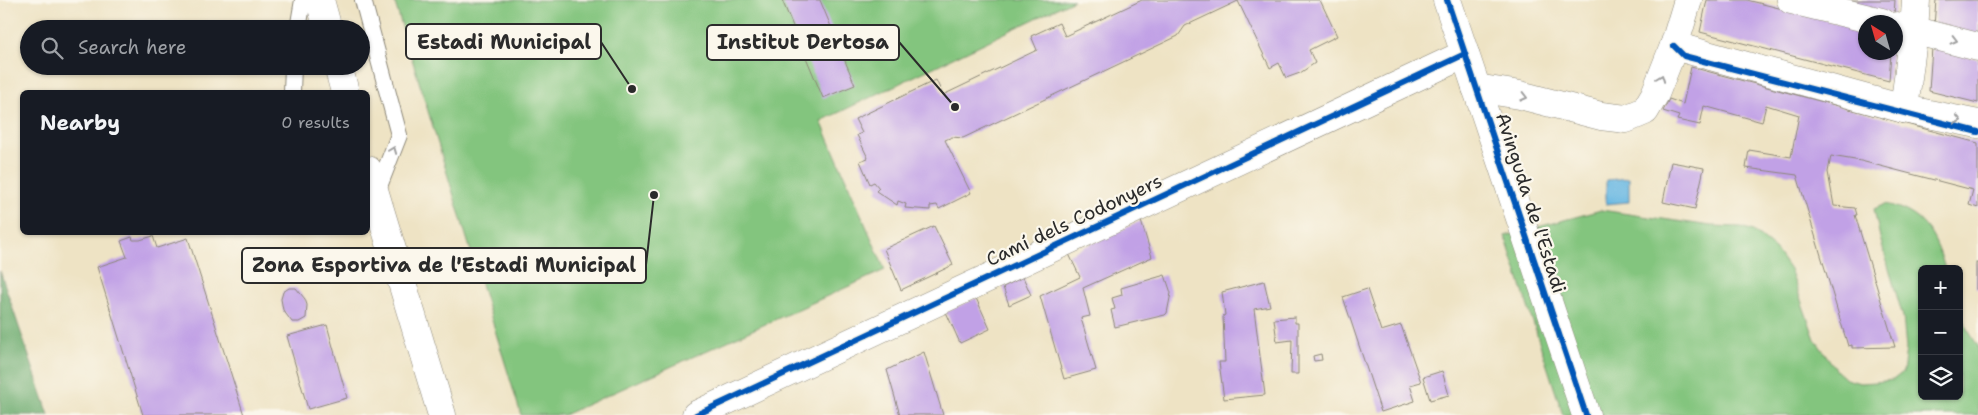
<!DOCTYPE html>
<meta charset="utf-8">
<style>
:root{--surface:#171b24;--page:#242831;--text:#f1f3f6;--muted:#9ea1a6;--line:#363941}
body{margin:0;font-family:"Shantell Sans",sans-serif;background:var(--page);color:var(--text)}
.controls{position:absolute;right:15px;bottom:15px;display:grid;overflow:hidden;border-radius:8px;box-shadow:0 1px 4px #0004}
.controls button{width:45px;height:45px;display:grid;place-items:center;padding:0;border:0;border-bottom:1px solid var(--line);background:var(--surface);color:var(--text);font:25px sans-serif}
.compass{position:absolute;left:1858px;top:15px;width:45px;height:45px;border-radius:50%;background:var(--surface);box-shadow:0 1px 4px #0004;rotate:323deg}
.list{margin:0;padding:0;list-style:none}
h2{display:flex;justify-content:space-between;align-items:center;height:65px;margin:0;padding:0 20px;font-size:21px}
h2 small{font-size:16px;font-weight:400;color:var(--muted)}
.icon{flex:none;width:28px;height:28px;fill:none;stroke:currentColor;stroke-width:2;stroke-linecap:round;stroke-linejoin:round}
.map{position:relative;flex:none;width:1978px;height:415px;overflow:hidden}
.search{position:absolute;background:var(--surface);box-shadow:0 1px 4px #0004;left:20px;top:20px;width:350px;height:55px;display:flex;align-items:center;gap:12px;box-sizing:border-box;padding:0 18px;border-radius:28px;color:var(--muted);font-size:19px}
.panel{position:absolute;background:var(--surface);box-shadow:0 1px 4px #0004;left:20px;top:90px;width:350px;height:145px;border-radius:8px}
.map>svg:first-child{display:block}
.green{fill:#83c57e;stroke:#577854}
.forest{fill:#6aaa6d;stroke:#4a6a4c}
.water{fill:#67b7e2;stroke:#497186}
.building{fill:#c1a1e6}
.lines{fill:none;stroke-linecap:round;stroke-linejoin:round}
.service-casing{stroke:#8c8778;stroke-width:18}
.minor-casing{stroke:#8c8778;stroke-width:29}
.tertiary-casing{stroke:#8c8778;stroke-width:29}
.primary-casing{stroke:#8c8778;stroke-width:29}
.service{stroke:#fff;stroke-width:16}
.minor{stroke:#fff;stroke-width:28}
.tertiary{stroke:#fff;stroke-width:28}
.primary{stroke:#fff;stroke-width:28}
.cycleway-casing{stroke:#fbf7ec;stroke-width:9}
.cycleway{stroke:#0057b8;stroke-width:6}
.oneway{stroke:#a0a0a0}
.labels{text-anchor:middle;dominant-baseline:central;stroke-width:4.5;stroke-linejoin:round;paint-order:stroke}
.street-label{font-size:19px;fill:#2b2b2b;stroke:#fbf7ec}
.leader{fill:none;stroke:#2b2b2b;stroke-width:2}
.callout-dot{fill:#2b2b2b;stroke:#fbf7ec;stroke-width:2}
.callout{fill:#fbf7ec;stroke:#2b2b2b;stroke-width:2}
.callout-label{font-size:20px;text-anchor:middle;font-weight:bold;fill:#2b2b2b}
</style>
<div class="map">
<svg width="1978" height="415" viewBox="0 0 1978 415">
<rect width="100%" height="100%" fill="#fbf7ec"/>
<filter id="ink" filterUnits="userSpaceOnUse"><feTurbulence type="fractalNoise" baseFrequency=".02" numOctaves="2"/><feDisplacementMap in="SourceGraphic" scale="10" xChannelSelector="R" yChannelSelector="G"/><feConvolveMatrix kernelMatrix="1 2 1 2 8 2 1 2 1" color-interpolation-filters="sRGB"/></filter>
<filter id="wash" filterUnits="userSpaceOnUse"><feTurbulence type="fractalNoise" baseFrequency=".0096" numOctaves="4" result="noise"/><feDisplacementMap in="SourceGraphic" scale="20" xChannelSelector="R" yChannelSelector="G"/><feGaussianBlur stdDeviation="1.12" result="paint"/><feColorMatrix in="noise" values="0 0 0 0 0 0 0 0 0 0 0 0 0 0 0 0 0 1.4 0 .05"/><feComposite in="paint" operator="in"/></filter>
<g filter="url(#wash)">
<rect width="100%" height="100%" fill="#eee3c4"/>
<g class="green">
<path d="M 394,0 L 1074,0 L 821,121 L 885,270 L 564,415 L 521,415 Z"/>
<path d="M 1885,204 C 1923,212 1935,234 1945,269 L 1922,269 L 1922,396 L 1959,396 L 1959,311 L 1966,327 L 1978,346 L 1978,415 L 1563,415 L 1505,236 L 1601,210 L 1711,226 L 1741,227 L 1753,231 L 1776,250 L 1790,270 L 1815,339 L 1837,371 L 1846,379 L 1860,383 L 1875,382 L 1893,380 L 1903,372 L 1906,348 L 1903,317 L 1880,238 L 1874,209 Z"/>
</g>
<path class="forest" d="M 0,271 L 49,415 L 0,415 Z"/>
<path class="water" d="M 1629,178 L 1629,202 L 1606,204 L 1606,180 Z"/>
<g id="blocks">
<g class="building">
<path d="M 782,0 L 820,0 L 855,85 L 823,98 Z"/>
<path d="M 1142,0 L 1320,0 L 1337,36 L 1309,50 L 1315,63 L 1300,73 L 1286,78 L 1279,63 L 1270,68 L 1238,1 L 1185,26 L 1178,36 L 963,138 L 952,137 L 945,140 L 971,193 L 939,209 L 937,205 L 930,206 L 930,210 L 905,208 L 906,204 L 898,201 L 897,205 L 876,191 L 879,188 L 874,182 L 870,184 L 860,161 L 868,158 L 857,135 L 862,133 L 855,119 L 936,80 L 943,95 L 1037,50 L 1031,36 L 1059,23 L 1065,36 Z"/>
<path d="M 1707,0 L 1747,0 L 1866,30 L 1866,52 L 1891,52 L 1889,81 L 1700,32 Z"/>
<path d="M 1833,0 L 1895,0 L 1894,15 Z"/>
<path d="M 1936,0 L 1978,0 L 1978,36 L 1934,26 Z"/>
<path d="M 1932,47 L 1978,59 L 1978,103 L 1929,91 Z"/>
<path d="M 1691,67 L 1978,143 L 1978,208 L 1969,205 L 1973,190 L 1861,161 L 1831,156 L 1828,172 L 1834,206 L 1855,208 L 1857,215 L 1855,215 L 1895,347 L 1852,348 L 1852,345 L 1848,346 L 1797,175 L 1746,168 L 1749,150 L 1791,157 L 1799,115 L 1766,105 L 1762,122 L 1704,106 L 1700,125 L 1677,120 L 1679,116 L 1663,111 L 1669,99 L 1683,104 Z"/>
<path d="M 1671,162 L 1704,168 L 1695,209 L 1663,202 Z"/>
<path d="M 1141,221 L 1152,257 L 1083,288 L 1090,316 L 1081,318 L 1096,370 L 1064,379 L 1040,296 L 1080,277 L 1069,254 Z"/>
<path d="M 934,226 L 953,265 L 901,290 L 884,249 Z"/>
<path d="M 153,236 L 157,248 L 188,238 L 244,415 L 143,415 L 97,267 L 127,257 L 121,241 L 132,237 L 133,240 L 140,240 Z"/>
<rect x="1976" y="263" width="2" height="26"/>
<path d="M 1165,275 L 1171,293 L 1167,313 L 1165,315 L 1115,327 L 1111,310 L 1115,309 L 1112,298 L 1122,295 L 1121,288 Z"/>
<path d="M 1023,277 L 1031,295 L 1009,305 L 1003,287 Z"/>
<path d="M 1264,281 L 1270,306 L 1254,309 L 1265,395 L 1224,399 L 1219,362 L 1225,362 L 1223,316 L 1225,315 L 1222,292 Z"/>
<path d="M 289,288 L 296,288 L 305,299 L 307,305 L 306,318 L 299,322 L 292,322 L 283,310 L 281,299 L 283,292 Z"/>
<path d="M 1367,289 L 1381,331 L 1401,325 L 1421,382 L 1410,385 L 1415,401 L 1381,412 L 1343,297 Z"/>
<path d="M 976,298 L 990,329 L 960,343 L 946,312 Z"/>
<path d="M 1295,317 L 1295,323 L 1298,323 L 1298,374 L 1291,374 L 1292,340 L 1277,342 L 1274,319 Z"/>
<path d="M 327,325 L 347,398 L 308,409 L 287,336 Z"/>
<path d="M 924,352 L 943,415 L 900,415 L 887,370 Z"/>
<path d="M 1321,354 L 1322,360 L 1314,361 L 1313,356 Z"/>
<path d="M 1442,371 L 1449,395 L 1430,400 L 1423,377 Z"/>
</g>
</g>
</g>
<g filter="url(#ink)">
<use href="#blocks" fill-opacity="0" stroke="#8c8778" stroke-width="1"/>
<g class="lines">
<defs>
<g id="service">
<path d="M 363,0 L 399,135 L 376,194"/>
<path d="M 298,29 L 303,0"/>
<path d="M 292,92 L 293,66"/>
</g>
<g id="minor">
<path d="M 1791,0 L 1882,22"/>
<path d="M 1897,26 L 1978,47"/>
<path d="M 1674,46 L 1904,109 L 1978,124"/>
<path d="M 1476,88 L 1520,95 L 1601,116 L 1626,119 L 1645,111 L 1655,94 L 1674,46 L 1688,0"/>
<path d="M 1904,109 L 1914,31 L 1916,0"/>
<path d="M 696,415 L 1465,54 L 1447,0"/>
</g>
<path id="tertiary" d="M 1465,54 L 1586,415"/>
<g id="primary">
<path d="M 320,0 L 328,29"/>
<path d="M 338,66 L 345,92"/>
<path d="M 368,170 L 442,415"/>
</g>
</defs>
<use href="#service" class="service-casing"/>
<use href="#minor" class="minor-casing"/>
<use href="#tertiary" class="tertiary-casing"/>
<use href="#primary" class="primary-casing"/>
<use href="#service" class="service"/>
<use href="#minor" class="minor"/>
<use href="#tertiary" class="tertiary"/>
<use href="#primary" class="primary"/>
<defs>
<g id="cycleway">
<path d="M 1447,0 L 1586,415"/>
<path d="M 1674,46 L 1684,56 L 1978,132"/>
<path d="M 696,415 L 1465,54"/>
</g>
</defs>
<use href="#cycleway" class="cycleway-casing"/>
<use href="#cycleway" class="cycleway"/>
</g>
<defs><path id="oneway-chevron" d="M-2-3.5L2.5 0L-2 3.5" fill="none" stroke-width="1.6" stroke-linecap="round" stroke-linejoin="round" transform="scale(1.25)"/></defs>
<g class="oneway">
<use href="#oneway-chevron" transform="translate(1954 40) rotate(14)"/>
<use href="#oneway-chevron" transform="translate(1661 78) rotate(-69)"/>
<use href="#oneway-chevron" transform="translate(1524 97) rotate(14)"/>
<use href="#oneway-chevron" transform="translate(1958 120) rotate(12)"/>
<use href="#oneway-chevron" transform="translate(393 150) rotate(-69)"/>
</g>
</g>
<g class="labels">
<g class="street-label">
<text transform="translate(1531 203) rotate(72)">Avinguda de l'Estadi</text>
<text transform="translate(1074 220) rotate(-25)">Camí dels Codonyers</text>
</g>
</g>
<path class="leader" d="M632 89L601 42M955 107L899 42M654 195L646 265"/>
<g class="callout-dot">
<circle cx="632" cy="89" r="5"/>
<circle cx="955" cy="107" r="5"/>
<circle cx="654" cy="195" r="5"/>
</g>
<g class="callout">
<rect x="406" y="24" width="195" height="35" rx="5"/>
<rect x="707" y="25" width="192" height="35" rx="5"/>
<rect x="242" y="248" width="404" height="35" rx="5"/>
</g>
<g class="callout-label">
<text x="504" y="49">Estadi Municipal</text>
<text x="803" y="49">Institut Dertosa</text>
<text x="444" y="272">Zona Esportiva de l'Estadi Municipal</text>
</g>
</svg>
<div class="controls">
<button>+</button>
<button>−</button>
<button><svg class="icon" aria-label="layers" viewBox="0 0 24 24"><path d="M12 4l9 5-9 5-9-5zM3 14l9 5 9-5"/></svg></button>
</div>
<svg class="compass" viewBox="-18 -18 36 36"><path d="M0-13l5 13h-10z" fill="#e53935"/><path d="M0 13l5-13h-10z" fill="#9ea1a6"/></svg>
<div class="search"><svg class="icon" aria-label="search" viewBox="0 0 24 24"><circle cx="10" cy="10" r="6"/><path d="M15 15l6 6"/></svg>Search here</div>
<section class="panel">
<h2>Nearby<small>0 results</small></h2>
<ul class="list">
</ul>
</section>
</div>
